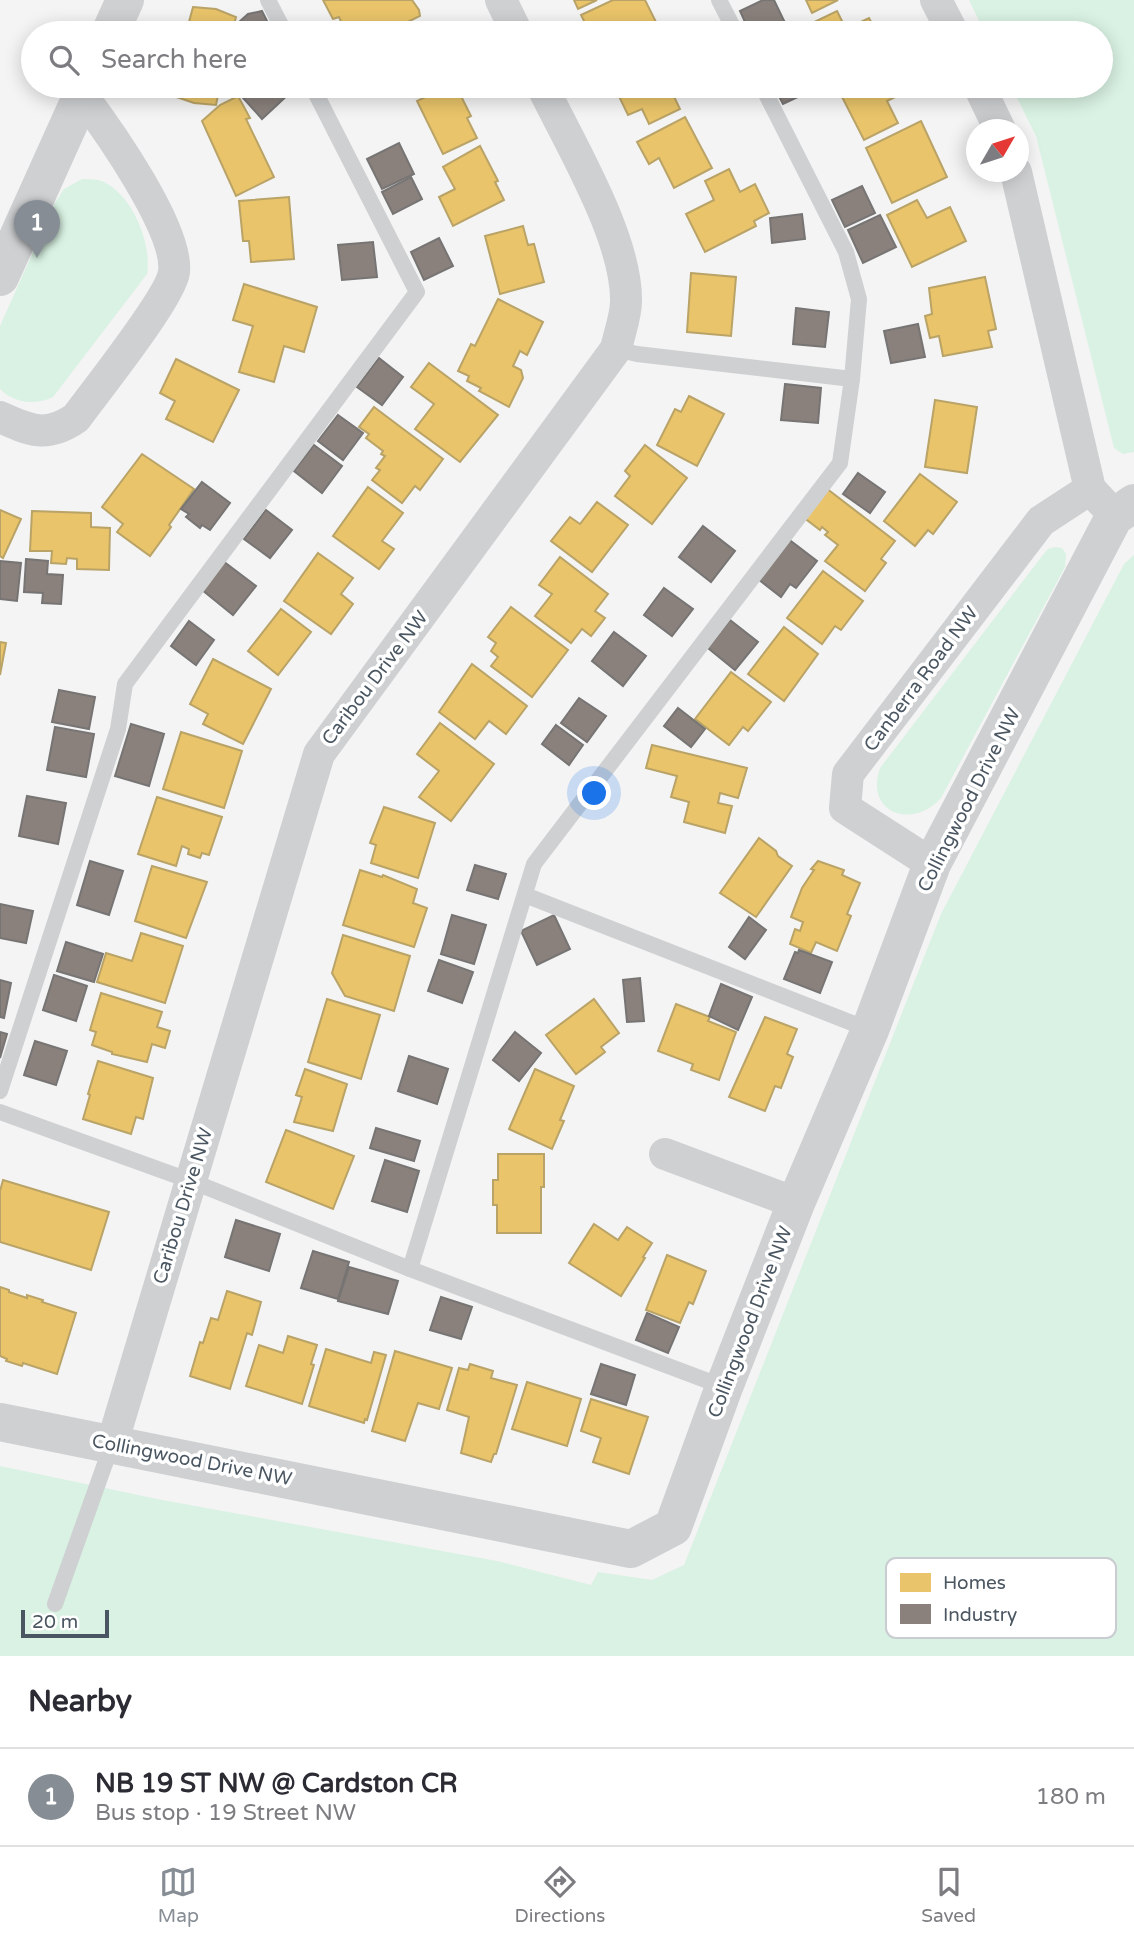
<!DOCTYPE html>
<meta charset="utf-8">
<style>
:root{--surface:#fff;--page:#f7f7f7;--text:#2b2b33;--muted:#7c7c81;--line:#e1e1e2;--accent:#868d94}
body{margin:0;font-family:"Varela Round",sans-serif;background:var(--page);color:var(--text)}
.compass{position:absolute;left:966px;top:119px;width:63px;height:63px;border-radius:50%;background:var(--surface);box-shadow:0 4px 18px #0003;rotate:51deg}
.scale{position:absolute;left:21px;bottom:18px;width:88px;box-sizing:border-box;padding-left:7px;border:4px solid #4a5661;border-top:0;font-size:19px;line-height:24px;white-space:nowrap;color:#4a5661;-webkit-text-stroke:5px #fff;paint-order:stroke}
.you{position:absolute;left:595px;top:794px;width:24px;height:24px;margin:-18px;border:5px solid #fff;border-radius:50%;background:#1a73e8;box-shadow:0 0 0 10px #1a73e833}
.badge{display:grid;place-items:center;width:46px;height:46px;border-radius:50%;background:var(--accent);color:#fff;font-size:23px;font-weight:700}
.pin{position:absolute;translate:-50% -58px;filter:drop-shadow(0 2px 4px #0008)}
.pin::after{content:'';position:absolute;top:37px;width:24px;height:21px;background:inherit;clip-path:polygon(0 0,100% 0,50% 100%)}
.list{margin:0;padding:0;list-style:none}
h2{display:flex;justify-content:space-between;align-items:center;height:91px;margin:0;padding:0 28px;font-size:30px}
h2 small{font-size:23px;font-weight:400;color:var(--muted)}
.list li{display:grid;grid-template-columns:46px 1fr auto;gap:21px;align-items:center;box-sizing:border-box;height:98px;padding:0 28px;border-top:2px solid var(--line)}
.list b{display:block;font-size:26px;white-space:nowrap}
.list p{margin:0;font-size:23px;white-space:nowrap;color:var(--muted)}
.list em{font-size:23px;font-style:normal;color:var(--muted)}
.icon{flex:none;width:38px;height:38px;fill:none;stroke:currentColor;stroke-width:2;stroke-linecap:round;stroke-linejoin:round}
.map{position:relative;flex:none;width:1134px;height:1656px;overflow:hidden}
.search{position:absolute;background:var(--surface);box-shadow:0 4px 18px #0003;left:21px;right:21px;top:21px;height:77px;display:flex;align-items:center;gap:18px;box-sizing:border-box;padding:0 24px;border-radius:38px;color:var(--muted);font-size:26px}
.sheet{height:189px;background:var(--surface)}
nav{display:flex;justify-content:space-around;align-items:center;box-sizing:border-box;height:98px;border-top:2px solid var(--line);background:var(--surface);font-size:19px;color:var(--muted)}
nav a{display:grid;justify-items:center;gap:4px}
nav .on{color:var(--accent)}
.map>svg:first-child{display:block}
.green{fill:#d9f2e3}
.homes{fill:#e9c46a;stroke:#b9a367;stroke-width:2}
.industry{fill:#8a817c;stroke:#777474;stroke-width:2}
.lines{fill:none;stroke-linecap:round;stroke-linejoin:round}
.service{stroke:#ced0d2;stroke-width:16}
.minor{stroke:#ced0d2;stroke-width:32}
.tertiary{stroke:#ced0d2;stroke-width:38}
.labels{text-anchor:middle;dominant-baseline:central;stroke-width:7;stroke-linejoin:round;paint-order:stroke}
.street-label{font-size:19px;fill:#4a5661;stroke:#fff}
.key{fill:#fff;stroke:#c9ccd0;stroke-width:2}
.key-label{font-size:19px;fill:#4a5661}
</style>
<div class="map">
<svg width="1134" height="1656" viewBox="0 0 1134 1656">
<rect width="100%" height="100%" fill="#f4f4f4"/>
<g class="green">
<path d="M 969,0 L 1134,0 L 1134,452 L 1123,454 L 1114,448 L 1036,136 L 1011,86 L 1101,86 L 1101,33 L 985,33 Z"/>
<path d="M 82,179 C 90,179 98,179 104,182 C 133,196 152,244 147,274 L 53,397 C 35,406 14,403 0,389 L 0,326 L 55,203 L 64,189 Z"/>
<path d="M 1055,547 L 1062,548 L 1066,554 L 1065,567 L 941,798 C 913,830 864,813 880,768 L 1042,556 L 1048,549 Z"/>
<path d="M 1134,555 L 1134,1656 L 0,1656 L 0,1466 L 162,1500 L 497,1561 L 591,1585 L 598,1572 L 652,1580 L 684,1565 L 941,914 L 1124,564 Z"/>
</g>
<g class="homes">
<path d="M 323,0 L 412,0 L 419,10 L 420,16 L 385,33 L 346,33 L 339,17 L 333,19 Z"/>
<path d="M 574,0 L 597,0 L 578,9 Z"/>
<path d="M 613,0 L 645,0 L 657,24 L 640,33 L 590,33 L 581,15 Z"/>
<path d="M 806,0 L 838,0 L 812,13 Z"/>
<path d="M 193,7 L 216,9 L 236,17 L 232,33 L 186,33 Z"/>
<path d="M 837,11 L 846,29 L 869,18 L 877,33 L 810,33 L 806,26 Z"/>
<path d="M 425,22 L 431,33 L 403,33 Z"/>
<path d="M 167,86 L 220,86 L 216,105 L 194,103 L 165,93 Z"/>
<path d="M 407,86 L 429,86 L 411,95 Z"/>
<path d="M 448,86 L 456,86 L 471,116 L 467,118 L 477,138 L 443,154 L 417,101 Z"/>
<path d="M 614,86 L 669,86 L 680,109 L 649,124 L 642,109 L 628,115 Z"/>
<path d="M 840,86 L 902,86 L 905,92 L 887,101 L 898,123 L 864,140 L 837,87 Z"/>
<path d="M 238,96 L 250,118 L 246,119 L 274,177 L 236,196 L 202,121 L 220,105 Z"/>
<path d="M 685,117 L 712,168 L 674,188 L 659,158 L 649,164 L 637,142 Z"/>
<path d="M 921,121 L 947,177 L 892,203 L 866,148 Z"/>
<path d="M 480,146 L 498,181 L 495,182 L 504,200 L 453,226 L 439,197 L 455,189 L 443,167 Z"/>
<path d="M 729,169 L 740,192 L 755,184 L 769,213 L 754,221 L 756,226 L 705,252 L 686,214 L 714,200 L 705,181 Z"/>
<path d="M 289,197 L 294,259 L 251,262 L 249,241 L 243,241 L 239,201 Z"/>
<path d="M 917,200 L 927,218 L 950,207 L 966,241 L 912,267 L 887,215 Z"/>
<path d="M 523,226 L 528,245 L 534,244 L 544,282 L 500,294 L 485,236 Z"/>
<path d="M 691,273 L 736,277 L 731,336 L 687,332 Z"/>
<path d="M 985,277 L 996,329 L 988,331 L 992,347 L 943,356 L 939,336 L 930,338 L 925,316 L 932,314 L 929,288 Z"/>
<path d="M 244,284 L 317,307 L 304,352 L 284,346 L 274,382 L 239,372 L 253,326 L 233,320 Z"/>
<path d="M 498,299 L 543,322 L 527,355 L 520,351 L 513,366 L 521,370 L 523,378 L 509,407 L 479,391 L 481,388 L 467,381 L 469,376 L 458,371 L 471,344 L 475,346 Z"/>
<path d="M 176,359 L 239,390 L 213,442 L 166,419 L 175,401 L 160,393 Z"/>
<path d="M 429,363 L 498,415 L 460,462 L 415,429 L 434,404 L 411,387 Z"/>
<path d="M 689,396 L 724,414 L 697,466 L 657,445 L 675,409 L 681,412 Z"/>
<path d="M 935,400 L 977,407 L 967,473 L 925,467 Z"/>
<path d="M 374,407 L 443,459 L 420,490 L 415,486 L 402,503 L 372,480 L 380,470 L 376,468 L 385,456 L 381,454 L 383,451 L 366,438 L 369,434 L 359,427 Z"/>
<path d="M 645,445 L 687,478 L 652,524 L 615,496 L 630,476 L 625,471 Z"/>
<path d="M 142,454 L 194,489 L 169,525 L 171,527 L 150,556 L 117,532 L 123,524 L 102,507 Z"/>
<path d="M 920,474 L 957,502 L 933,534 L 928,530 L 915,546 L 884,521 Z"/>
<path d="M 368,487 L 403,513 L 382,541 L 394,549 L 379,569 L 333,536 Z"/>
<path d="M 826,488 L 895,541 L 881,559 L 886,563 L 865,591 L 825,561 L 838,545 L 825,535 L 828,532 L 822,527 L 820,530 L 803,517 Z"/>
<path d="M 597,502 L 628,525 L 592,572 L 551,541 L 570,517 L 580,524 Z"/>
<path d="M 0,510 L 21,519 L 3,558 L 0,556 Z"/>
<path d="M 32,511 L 91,513 L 91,527 L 110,528 L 109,570 L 77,569 L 77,559 L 67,558 L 66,564 L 51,563 L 52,551 L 30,551 Z"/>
<path d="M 318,553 L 353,578 L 341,594 L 353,604 L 331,634 L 284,601 Z"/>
<path d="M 560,557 L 608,594 L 595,611 L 605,618 L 591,636 L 582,629 L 571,643 L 535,616 L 552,594 L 539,585 Z"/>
<path d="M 823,571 L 863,601 L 841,630 L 835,626 L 822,644 L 787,618 Z"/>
<path d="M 511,607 L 568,650 L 532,697 L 491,666 L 498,657 L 491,651 L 496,643 L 488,637 Z"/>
<path d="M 281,609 L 311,632 L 278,675 L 248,651 Z"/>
<path d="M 784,627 L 818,654 L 784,701 L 748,674 Z"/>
<path d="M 0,642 L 6,643 L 0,675 Z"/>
<path d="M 213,659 L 271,689 L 243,744 L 203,724 L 208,714 L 190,704 Z"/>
<path d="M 472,664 L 527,706 L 506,734 L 489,721 L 475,739 L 439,712 Z"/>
<path d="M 731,672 L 771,702 L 748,731 L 743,727 L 729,745 L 695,719 Z"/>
<path d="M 440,723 L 494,764 L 451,821 L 419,797 L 439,771 L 417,754 Z"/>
<path d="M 181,732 L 242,751 L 224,808 L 163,789 Z"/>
<path d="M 652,745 L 747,768 L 738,798 L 720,793 L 718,803 L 732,806 L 725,833 L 684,822 L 689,802 L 671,797 L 677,776 L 646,768 Z"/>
<path d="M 157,797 L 222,817 L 209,855 L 202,853 L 200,858 L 188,854 L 189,849 L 182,846 L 176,866 L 138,854 Z"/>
<path d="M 384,807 L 435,823 L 418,878 L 371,863 L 376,845 L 370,843 Z"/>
<path d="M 759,838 L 776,851 L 778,856 L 792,866 L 756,917 L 720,893 Z"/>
<path d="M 818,861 L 844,870 L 842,875 L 860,883 L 847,914 L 851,916 L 837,951 L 816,942 L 811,953 L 790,944 L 795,929 L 800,931 L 803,922 L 791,917 L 802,888 L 814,870 L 811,869 Z"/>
<path d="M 152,866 L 207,882 L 186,938 L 135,921 Z"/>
<path d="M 360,870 L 382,877 L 383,875 L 417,889 L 413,903 L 427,908 L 414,947 L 343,925 Z"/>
<path d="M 141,933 L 183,946 L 165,1003 L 97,982 L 106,953 L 132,961 Z"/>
<path d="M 343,935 L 410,956 L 394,1011 L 345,996 L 332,973 Z"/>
<path d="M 101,993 L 162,1012 L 157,1027 L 170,1031 L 165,1048 L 152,1044 L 147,1062 L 112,1054 L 112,1052 L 92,1045 L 96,1032 L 90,1030 Z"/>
<path d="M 327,999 L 380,1015 L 361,1079 L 308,1062 Z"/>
<path d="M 594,999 L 619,1033 L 601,1047 L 605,1052 L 576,1074 L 546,1035 Z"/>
<path d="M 676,1004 L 710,1017 L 708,1021 L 736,1032 L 719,1080 L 691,1070 L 693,1064 L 658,1051 Z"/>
<path d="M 765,1017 L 797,1029 L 787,1054 L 793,1057 L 781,1088 L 775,1086 L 765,1111 L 729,1097 Z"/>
<path d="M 98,1061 L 153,1078 L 143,1119 L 136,1117 L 131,1134 L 83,1119 L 90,1095 L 88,1094 Z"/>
<path d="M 305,1069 L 347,1084 L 333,1131 L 294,1122 L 302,1097 L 296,1095 Z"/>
<path d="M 535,1069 L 574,1086 L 560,1120 L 564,1121 L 552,1149 L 509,1129 Z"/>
<path d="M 286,1130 L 354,1156 L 333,1209 L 266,1182 Z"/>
<path d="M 498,1154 L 544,1154 L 544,1187 L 541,1187 L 541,1233 L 497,1233 L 497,1205 L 493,1205 L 493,1180 L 498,1180 Z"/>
<path d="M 3,1180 L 109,1212 L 91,1270 L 0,1242 L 0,1191 Z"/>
<path d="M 594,1224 L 618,1240 L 627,1227 L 652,1243 L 643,1257 L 645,1258 L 621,1296 L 569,1263 Z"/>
<path d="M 667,1255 L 706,1271 L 693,1304 L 689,1302 L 680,1323 L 646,1310 Z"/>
<path d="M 0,1287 L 9,1290 L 9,1292 L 27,1298 L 27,1295 L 43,1300 L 42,1302 L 76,1313 L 57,1374 L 23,1363 L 22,1366 L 6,1361 L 7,1359 L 0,1356 Z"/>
<path d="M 227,1291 L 261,1302 L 252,1335 L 247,1333 L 230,1389 L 190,1376 L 200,1342 L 203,1343 L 211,1318 L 218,1320 Z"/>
<path d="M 288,1336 L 317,1345 L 311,1364 L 314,1365 L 302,1404 L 246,1386 L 259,1345 L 283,1353 Z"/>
<path d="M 326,1349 L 371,1363 L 374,1352 L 386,1355 L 367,1420 L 365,1419 L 364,1423 L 309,1406 Z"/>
<path d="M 395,1351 L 452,1368 L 439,1409 L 418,1403 L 405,1441 L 372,1431 Z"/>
<path d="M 470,1364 L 493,1371 L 491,1378 L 517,1385 L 496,1454 L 494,1454 L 491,1462 L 461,1453 L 469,1417 L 447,1410 L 459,1368 L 468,1370 Z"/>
<path d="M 527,1382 L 581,1399 L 567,1446 L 512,1429 Z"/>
<path d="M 591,1399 L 648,1417 L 629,1474 L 593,1462 L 601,1438 L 581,1431 Z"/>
</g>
<g class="industry">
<path d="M 763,0 L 774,0 L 788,29 L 779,33 L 750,33 L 740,11 Z"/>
<path d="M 262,11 L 273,33 L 243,33 L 238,23 L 248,14 Z"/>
<path d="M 241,86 L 287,86 L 292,91 L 262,119 L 236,90 Z"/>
<path d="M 339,86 L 362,86 L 344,94 Z"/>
<path d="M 781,86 L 797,86 L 802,95 L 783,104 L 775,89 Z"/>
<path d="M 399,143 L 414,174 L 382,189 L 367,159 Z"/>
<path d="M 411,177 L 422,199 L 393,214 L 382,192 Z"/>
<path d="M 862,186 L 875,213 L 845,227 L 832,200 Z"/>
<path d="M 802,214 L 805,239 L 772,243 L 770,218 Z"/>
<path d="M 880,215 L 896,247 L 863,263 L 848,230 Z"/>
<path d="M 439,238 L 453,266 L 424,280 L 411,252 Z"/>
<path d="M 373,242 L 377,277 L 342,280 L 338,245 Z"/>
<path d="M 796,308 L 829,312 L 825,347 L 793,344 Z"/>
<path d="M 918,324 L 925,357 L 891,363 L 884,331 Z"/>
<path d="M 379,358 L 403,377 L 382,405 L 357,387 Z"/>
<path d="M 785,384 L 821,388 L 818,423 L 781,420 Z"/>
<path d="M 338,415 L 363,433 L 343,460 L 318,441 Z"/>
<path d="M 314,445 L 342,466 L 322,493 L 294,471 Z"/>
<path d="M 858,473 L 885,492 L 870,513 L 843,494 Z"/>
<path d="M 202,482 L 230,503 L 210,530 L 202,525 L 200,528 L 186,517 L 189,514 L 181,509 Z"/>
<path d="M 266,510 L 292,530 L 270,558 L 244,539 Z"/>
<path d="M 703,526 L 735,551 L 711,582 L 679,557 Z"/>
<path d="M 787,538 L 817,561 L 796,588 L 790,584 L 781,597 L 758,579 Z"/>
<path d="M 26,559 L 48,561 L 47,574 L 63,575 L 61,604 L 42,603 L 43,593 L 24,592 Z"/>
<path d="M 0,561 L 21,563 L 17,601 L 0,599 Z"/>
<path d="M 223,561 L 256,586 L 233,615 L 201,589 Z"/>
<path d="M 664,588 L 693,609 L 672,636 L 644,615 Z"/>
<path d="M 730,620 L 758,642 L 735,670 L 708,648 Z"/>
<path d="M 189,621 L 214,640 L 196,665 L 171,646 Z"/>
<path d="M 614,632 L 646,656 L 623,686 L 592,661 Z"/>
<path d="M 59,690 L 95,697 L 89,729 L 52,722 Z"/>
<path d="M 579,698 L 606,716 L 587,742 L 561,723 Z"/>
<path d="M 678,708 L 705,729 L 691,747 L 664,726 Z"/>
<path d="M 131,724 L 164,734 L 149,786 L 115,776 Z"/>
<path d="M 556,725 L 583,745 L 569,765 L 542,744 Z"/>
<path d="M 55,727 L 94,734 L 86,777 L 47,770 Z"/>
<path d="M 27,796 L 66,803 L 58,844 L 19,836 Z"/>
<path d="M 90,861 L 123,871 L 109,915 L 77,905 Z"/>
<path d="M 475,865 L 506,874 L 498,899 L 467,890 Z"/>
<path d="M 0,904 L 33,911 L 26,943 L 0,938 Z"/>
<path d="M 452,915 L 486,925 L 474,964 L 441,954 Z"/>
<path d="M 554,915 L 570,949 L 537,965 L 521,931 Z"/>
<path d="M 749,917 L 766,930 L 745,959 L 729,947 Z"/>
<path d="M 66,942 L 103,954 L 94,982 L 57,971 Z"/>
<path d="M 799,950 L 832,962 L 820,993 L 784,979 L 795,952 L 798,953 Z"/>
<path d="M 439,960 L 473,972 L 462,1003 L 428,991 Z"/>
<path d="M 54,975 L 87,986 L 76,1021 L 43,1010 Z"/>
<path d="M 640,978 L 644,1021 L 627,1022 L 623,980 Z"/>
<path d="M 0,980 L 11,983 L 4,1018 L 0,1017 Z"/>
<path d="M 721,984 L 752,997 L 738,1030 L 709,1016 Z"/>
<path d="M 0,1032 L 7,1034 L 0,1058 Z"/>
<path d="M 515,1032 L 541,1053 L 519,1081 L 493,1060 Z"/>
<path d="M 35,1041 L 67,1051 L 56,1085 L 24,1075 Z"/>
<path d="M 409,1056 L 448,1069 L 437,1104 L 398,1091 Z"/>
<path d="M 376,1128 L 420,1141 L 414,1161 L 370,1148 Z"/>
<path d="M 385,1160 L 419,1171 L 407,1212 L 372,1201 Z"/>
<path d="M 236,1220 L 280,1234 L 269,1271 L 225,1257 Z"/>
<path d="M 313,1251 L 349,1262 L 338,1299 L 301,1288 Z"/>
<path d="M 349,1267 L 398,1281 L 388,1314 L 338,1301 Z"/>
<path d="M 441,1297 L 472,1307 L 461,1339 L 430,1330 Z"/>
<path d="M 647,1313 L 679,1327 L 668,1353 L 636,1340 Z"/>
<path d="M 601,1364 L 635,1375 L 626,1405 L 591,1394 Z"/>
</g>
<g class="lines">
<g class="service">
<path d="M 268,0 L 285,33"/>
<path d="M 719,0 L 736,33"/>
<path d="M 616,349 L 637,354 L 852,379 L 859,299 L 846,252 L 762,86"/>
<path d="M 525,895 L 870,1030"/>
<path d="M 0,1091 L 118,729 L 125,684 L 417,292 L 312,86"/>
<path d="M 0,1112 L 191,1181 L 410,1269 L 724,1387"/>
<path d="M 410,1269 L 534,864 L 840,463 L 852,379"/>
<path d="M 55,1604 L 112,1444"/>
</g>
<g class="minor">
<path d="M 501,0 L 517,33"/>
<path d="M 936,0 L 953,33"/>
<path d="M 979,86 L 1000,130"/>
<path d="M 1016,172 L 1090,489 L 1103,503"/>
<path d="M 0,417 C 31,431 47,438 76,418 C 95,392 171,297 174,272 C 179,230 108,130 82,95"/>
<path d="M 932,864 L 845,808 L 848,774 L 1041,521 L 1090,489"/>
<path d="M 665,1154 L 796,1203"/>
<path d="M 112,1444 L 319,754 L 616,349 C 619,334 626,317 626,301 C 627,238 570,144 542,86"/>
</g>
<g class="tertiary">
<path d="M 110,33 L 125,0"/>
<path d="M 0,277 L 86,86"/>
<path d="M 0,1422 L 631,1549 L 673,1527 L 724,1387 L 796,1203 L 870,1030 L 932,864 L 1114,517 L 1134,503"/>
</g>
</g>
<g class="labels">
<g class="street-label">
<text transform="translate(375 678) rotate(-53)">Caribou Drive NW</text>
<text transform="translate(921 679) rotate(-53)">Canberra Road NW</text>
<text transform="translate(969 800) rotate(-63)">Collingwood Drive NW</text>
<text transform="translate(183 1206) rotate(-73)">Caribou Drive NW</text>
<text transform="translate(750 1322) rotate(-69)">Collingwood Drive NW</text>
<text transform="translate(192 1460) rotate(11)">Collingwood Drive NW</text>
</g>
</g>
<rect x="886" y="1558" width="230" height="80" rx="10" class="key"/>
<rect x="900" y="1573" width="31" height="19" fill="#e9c46a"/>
<rect x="900" y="1604" width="31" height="20" fill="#8a817c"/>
<g class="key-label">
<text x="943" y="1589">Homes</text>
<text x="943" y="1621">Industry</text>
</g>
</svg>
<svg class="compass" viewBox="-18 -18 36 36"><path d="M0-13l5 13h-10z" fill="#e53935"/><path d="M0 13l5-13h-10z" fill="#7c7c81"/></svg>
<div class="scale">20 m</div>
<div class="you"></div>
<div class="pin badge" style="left:37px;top:258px">1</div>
<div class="search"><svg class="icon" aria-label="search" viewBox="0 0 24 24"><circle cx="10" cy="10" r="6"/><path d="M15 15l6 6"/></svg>Search here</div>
</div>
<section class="sheet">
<h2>Nearby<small></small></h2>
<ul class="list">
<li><span class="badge">1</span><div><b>NB 19 ST NW @ Cardston CR</b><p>Bus stop · 19 Street NW</p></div><em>180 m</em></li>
</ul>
</section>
<nav>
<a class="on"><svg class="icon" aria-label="map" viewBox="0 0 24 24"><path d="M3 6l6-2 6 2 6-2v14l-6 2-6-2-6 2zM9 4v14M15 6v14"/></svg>Map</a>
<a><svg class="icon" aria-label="directions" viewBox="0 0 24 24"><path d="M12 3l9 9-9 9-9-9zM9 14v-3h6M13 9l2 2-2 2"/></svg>Directions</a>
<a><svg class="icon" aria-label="saved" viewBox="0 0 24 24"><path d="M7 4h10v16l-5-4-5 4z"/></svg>Saved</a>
</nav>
